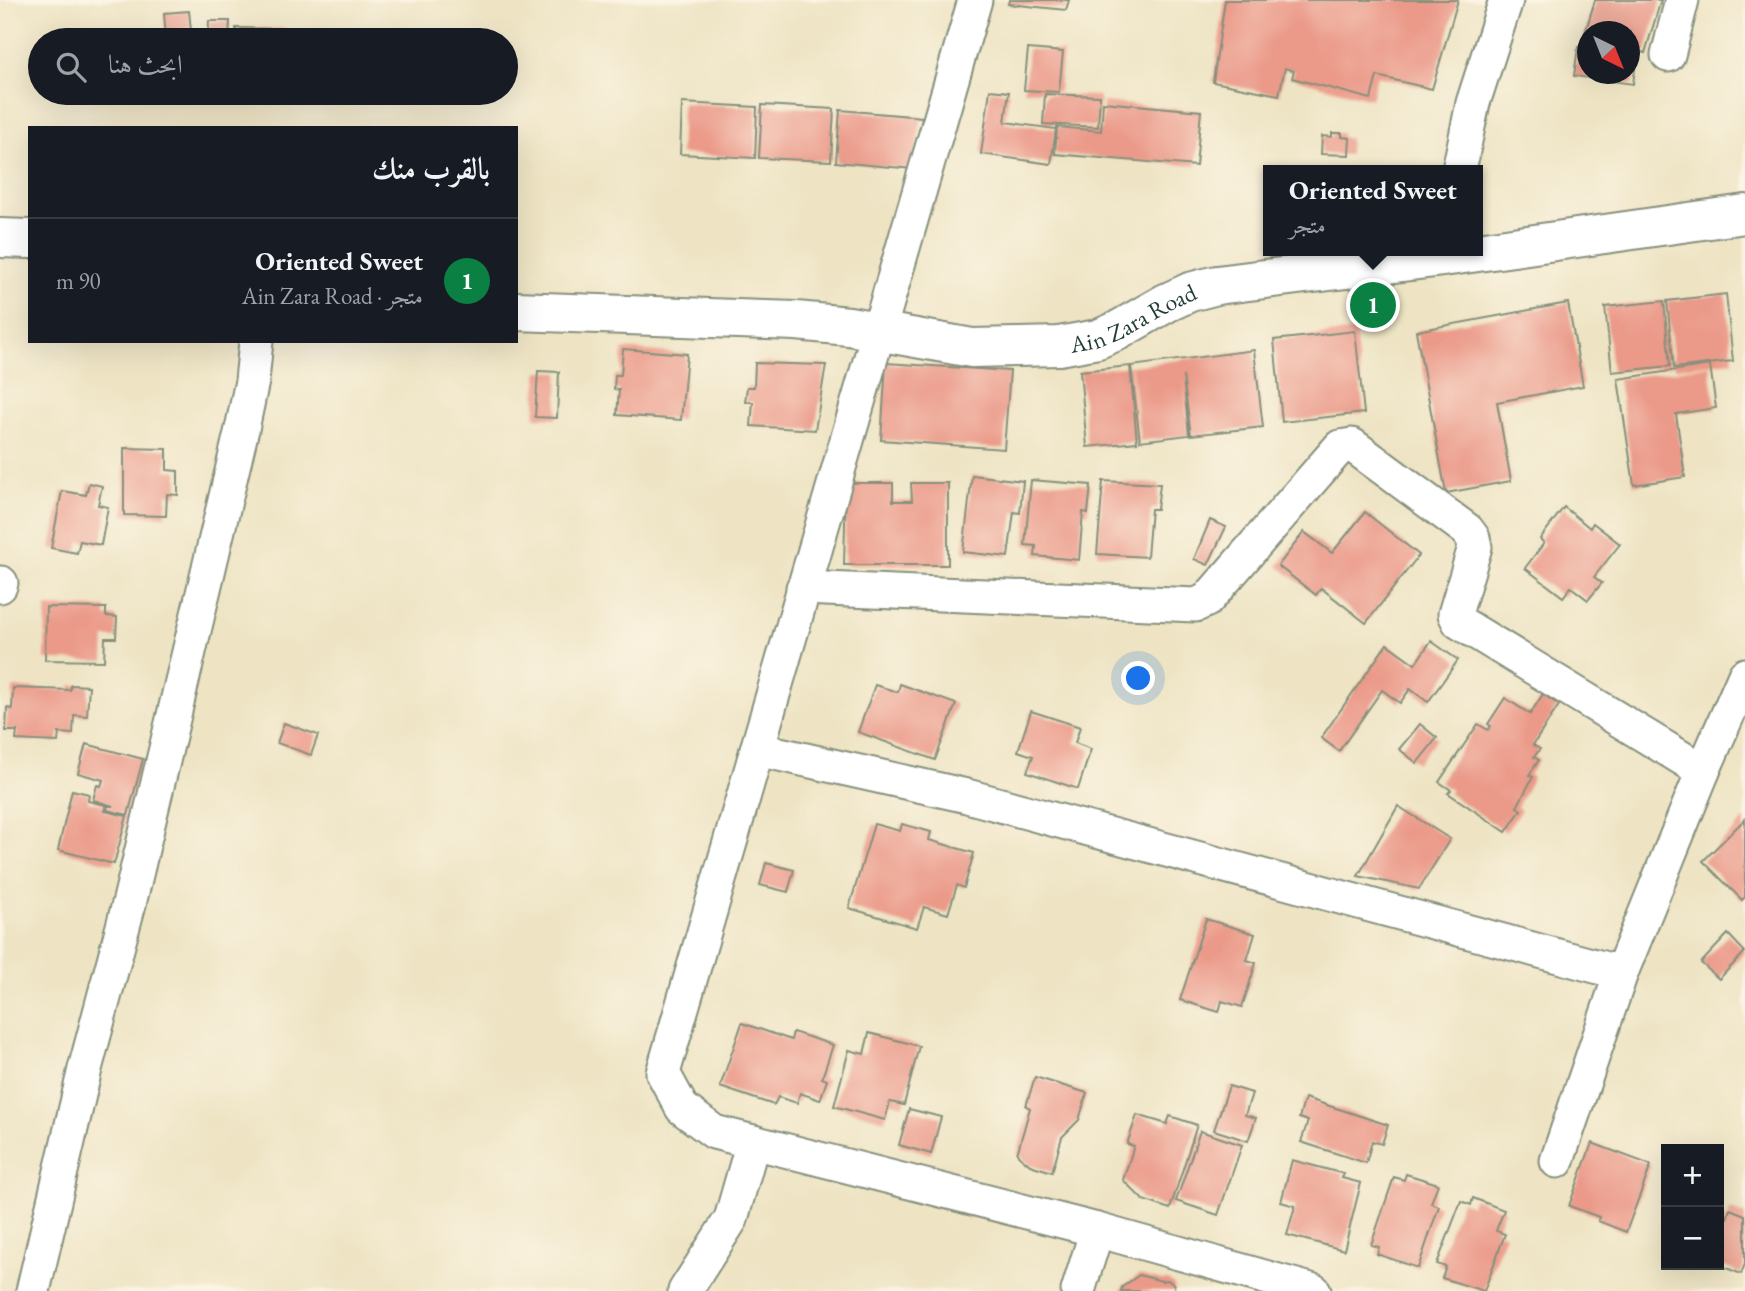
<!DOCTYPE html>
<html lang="ar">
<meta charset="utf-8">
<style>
:root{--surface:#171b24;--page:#242831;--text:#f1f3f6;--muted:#9ea1a6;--line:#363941;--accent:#0b8043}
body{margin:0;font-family:"EB Garamond",Amiri,serif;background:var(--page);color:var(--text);direction:rtl}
.controls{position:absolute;right:21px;bottom:21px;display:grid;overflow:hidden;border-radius:0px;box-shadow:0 7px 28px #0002}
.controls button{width:63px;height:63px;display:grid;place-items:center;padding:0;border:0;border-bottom:2px solid var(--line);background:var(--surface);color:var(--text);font:35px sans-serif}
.compass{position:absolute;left:1577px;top:21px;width:63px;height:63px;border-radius:50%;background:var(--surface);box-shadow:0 7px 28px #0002;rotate:137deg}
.you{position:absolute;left:1139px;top:679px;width:24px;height:24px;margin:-18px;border:5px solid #fff;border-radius:50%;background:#1a73e8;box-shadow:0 0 0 10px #1a73e833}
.badge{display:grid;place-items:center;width:46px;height:46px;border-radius:50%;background:var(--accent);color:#fff;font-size:23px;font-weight:700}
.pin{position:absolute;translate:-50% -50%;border:4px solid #fff;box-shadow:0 2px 7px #0006}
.popup{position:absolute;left:1263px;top:165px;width:220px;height:91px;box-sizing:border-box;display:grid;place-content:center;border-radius:0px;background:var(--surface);filter:drop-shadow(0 2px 5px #0005);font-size:23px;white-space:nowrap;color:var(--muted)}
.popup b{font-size:26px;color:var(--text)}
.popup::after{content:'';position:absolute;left:50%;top:100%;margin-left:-14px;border:14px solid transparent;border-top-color:var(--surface)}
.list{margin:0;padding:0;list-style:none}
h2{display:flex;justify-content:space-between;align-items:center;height:91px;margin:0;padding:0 28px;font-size:30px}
h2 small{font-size:23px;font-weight:400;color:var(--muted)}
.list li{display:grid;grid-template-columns:46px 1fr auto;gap:21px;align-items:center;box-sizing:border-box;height:126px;padding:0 28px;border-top:2px solid var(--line)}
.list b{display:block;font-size:26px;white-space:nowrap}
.list p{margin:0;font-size:23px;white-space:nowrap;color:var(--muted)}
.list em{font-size:23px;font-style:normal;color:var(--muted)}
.icon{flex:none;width:38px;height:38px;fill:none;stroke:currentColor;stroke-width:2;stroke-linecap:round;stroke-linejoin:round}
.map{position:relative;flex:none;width:1745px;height:1291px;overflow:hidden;direction:ltr}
.search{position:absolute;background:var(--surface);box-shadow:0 7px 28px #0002;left:28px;top:28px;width:490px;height:77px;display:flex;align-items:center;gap:18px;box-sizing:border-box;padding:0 24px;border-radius:38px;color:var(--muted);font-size:26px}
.panel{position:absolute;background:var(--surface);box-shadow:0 7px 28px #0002;left:28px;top:126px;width:490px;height:217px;border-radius:0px;direction:rtl}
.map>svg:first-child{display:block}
.building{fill:#eb9988}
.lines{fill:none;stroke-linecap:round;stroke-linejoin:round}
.street-casing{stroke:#86907c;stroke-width:37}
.primary-casing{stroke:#86907c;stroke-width:42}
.street{stroke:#fff;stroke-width:33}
.primary{stroke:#fff;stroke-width:38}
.labels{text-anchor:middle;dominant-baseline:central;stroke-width:7;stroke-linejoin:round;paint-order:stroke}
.street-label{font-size:24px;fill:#1f3d34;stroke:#fcf5e5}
</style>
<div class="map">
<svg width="1745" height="1291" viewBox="0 0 1745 1291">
<rect width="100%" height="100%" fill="#fcf5e5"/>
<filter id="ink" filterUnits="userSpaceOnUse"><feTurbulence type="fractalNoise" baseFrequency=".0143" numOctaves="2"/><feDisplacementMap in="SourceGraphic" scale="14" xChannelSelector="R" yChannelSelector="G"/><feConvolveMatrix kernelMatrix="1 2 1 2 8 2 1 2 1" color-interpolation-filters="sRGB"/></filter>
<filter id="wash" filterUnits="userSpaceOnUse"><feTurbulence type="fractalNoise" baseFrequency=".00686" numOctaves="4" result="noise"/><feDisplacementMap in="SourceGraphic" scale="28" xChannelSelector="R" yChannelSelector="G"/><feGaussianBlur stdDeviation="1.57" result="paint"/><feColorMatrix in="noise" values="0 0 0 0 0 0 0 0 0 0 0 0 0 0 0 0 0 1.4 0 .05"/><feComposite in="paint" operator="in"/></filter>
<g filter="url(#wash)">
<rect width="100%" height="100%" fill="#eee4c4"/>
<g id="blocks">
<g class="building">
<path d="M 1009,0 L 1069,0 L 1066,10 L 1008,4 Z"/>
<path d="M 1225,0 L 1458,0 L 1432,89 L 1377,76 L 1371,99 L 1292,78 L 1294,71 L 1285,68 L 1279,95 L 1213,82 Z"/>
<path d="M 1595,0 L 1661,0 L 1645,53 L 1630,49 L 1630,32 L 1588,32 L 1588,37 L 1584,36 Z"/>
<path d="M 189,11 L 192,40 L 166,40 L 164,13 Z"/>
<path d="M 209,21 L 230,21 L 229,40 L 208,40 Z"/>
<path d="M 236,28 L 288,29 L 288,40 L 236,40 Z"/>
<path d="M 1578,47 L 1588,48 L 1588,74 L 1630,74 L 1630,54 L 1637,55 L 1633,84 L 1574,76 Z"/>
<path d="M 1028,49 L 1063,52 L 1059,92 L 1024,90 Z"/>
<path d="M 990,90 L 1009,92 L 1005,122 L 1056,129 L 1051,164 L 981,154 Z"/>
<path d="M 1045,94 L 1100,96 L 1098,127 L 1043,124 Z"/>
<path d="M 1103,102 L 1201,111 L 1196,166 L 1055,154 L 1057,127 L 1101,131 Z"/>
<path d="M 682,103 L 757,107 L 755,158 L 680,154 Z"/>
<path d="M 762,105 L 834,109 L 831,161 L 759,158 Z"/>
<path d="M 840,110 L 922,117 L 913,169 L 836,162 Z"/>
<path d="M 1332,133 L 1342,133 L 1342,137 L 1350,138 L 1349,155 L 1321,154 L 1322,136 L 1332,137 Z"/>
<path d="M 1726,294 L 1733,361 L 1674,368 L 1667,301 Z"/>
<path d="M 1664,301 L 1670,366 L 1612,372 L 1605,307 Z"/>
<path d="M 1568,303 L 1583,386 L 1497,402 L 1511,481 L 1446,493 L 1416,331 Z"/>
<path d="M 1355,331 L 1364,413 L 1282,422 L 1274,340 Z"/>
<path d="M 623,349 L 687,354 L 681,420 L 617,415 L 619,390 L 614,389 L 615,375 L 621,375 Z"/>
<path d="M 1254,350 L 1263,427 L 1191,435 L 1183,376 L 1189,435 L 1140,441 L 1131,366 Z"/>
<path d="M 755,363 L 826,365 L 815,430 L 751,426 L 753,402 L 745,402 L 747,387 L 754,387 Z"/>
<path d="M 886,363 L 1010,371 L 1004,449 L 881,440 Z"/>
<path d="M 1710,365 L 1716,408 L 1676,414 L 1685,477 L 1634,485 L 1618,379 Z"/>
<path d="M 1130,366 L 1137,442 L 1087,447 L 1080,371 Z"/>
<path d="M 538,371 L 559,372 L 557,418 L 535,417 Z"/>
<path d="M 124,448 L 167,449 L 167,470 L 178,471 L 178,495 L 167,494 L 166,516 L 124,515 Z"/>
<path d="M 972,475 L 1023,481 L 1020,513 L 1014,512 L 1008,557 L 963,552 Z"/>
<path d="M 1031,480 L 1091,485 L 1088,513 L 1083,512 L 1079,560 L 1035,556 L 1036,546 L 1025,545 Z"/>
<path d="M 1103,481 L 1160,484 L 1157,509 L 1151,509 L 1147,557 L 1097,554 Z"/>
<path d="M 89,483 L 102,486 L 98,505 L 108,507 L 101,545 L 80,541 L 77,553 L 51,548 L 62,491 L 86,495 Z"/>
<path d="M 846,483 L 893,483 L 893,501 L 912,501 L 911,483 L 948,483 L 948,565 L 844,565 Z"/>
<path d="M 1564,507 L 1590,528 L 1593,523 L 1620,544 L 1594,577 L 1602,583 L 1588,600 L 1571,587 L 1563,597 L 1525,568 L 1544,543 L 1540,539 Z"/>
<path d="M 1365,512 L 1419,555 L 1366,623 L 1321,588 L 1316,595 L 1278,566 L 1304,532 L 1332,553 Z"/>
<path d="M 1210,520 L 1226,527 L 1208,565 L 1194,559 Z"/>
<path d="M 46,607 L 106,608 L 106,616 L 117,617 L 116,638 L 105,638 L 104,661 L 45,660 Z"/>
<path d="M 1431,641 L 1458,660 L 1428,702 L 1410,689 L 1400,703 L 1382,690 L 1339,751 L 1321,738 L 1387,644 L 1415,664 Z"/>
<path d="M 900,684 L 956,704 L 935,760 L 858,732 L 875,685 L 898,692 Z"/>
<path d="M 71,685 L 89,686 L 87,716 L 74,715 L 73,734 L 59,733 L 58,742 L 16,740 L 17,731 L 6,731 L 7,708 L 12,709 L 13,688 L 70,690 Z"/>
<path d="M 1543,694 L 1559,705 L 1533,745 L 1540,749 L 1534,757 L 1539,760 L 1529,775 L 1533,777 L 1517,807 L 1521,810 L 1506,832 L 1448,793 L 1451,790 L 1439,782 L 1478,724 L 1488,730 L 1491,726 L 1488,724 L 1505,698 L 1530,714 Z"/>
<path d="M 1031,711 L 1080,727 L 1075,743 L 1091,749 L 1078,789 L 1027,772 L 1033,756 L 1018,751 Z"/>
<path d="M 284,723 L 318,735 L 311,755 L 277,743 Z"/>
<path d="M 1420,724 L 1437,738 L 1417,763 L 1399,749 Z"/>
<path d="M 86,744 L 143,759 L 128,815 L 107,810 L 108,806 L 113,806 L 93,800 L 97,785 L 101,786 L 103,780 L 78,773 Z"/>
<path d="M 72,790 L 89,794 L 88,801 L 106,805 L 105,811 L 127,816 L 114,864 L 58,850 Z"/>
<path d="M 1398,806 L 1450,839 L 1419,889 L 1358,876 Z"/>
<path d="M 1745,819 L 1745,897 L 1742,900 L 1703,861 Z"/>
<path d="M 874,824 L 900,831 L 902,824 L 931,832 L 929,840 L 974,853 L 964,888 L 957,885 L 948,914 L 924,907 L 917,928 L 849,908 Z"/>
<path d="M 766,863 L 794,870 L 788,892 L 760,885 Z"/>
<path d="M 1206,919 L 1255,934 L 1247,960 L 1256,963 L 1242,1007 L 1222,1001 L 1219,1012 L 1180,1000 Z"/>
<path d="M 1728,934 L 1745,952 L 1719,979 L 1701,963 Z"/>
<path d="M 742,1023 L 791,1040 L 793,1032 L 833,1045 L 822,1078 L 827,1080 L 820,1100 L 800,1093 L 797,1103 L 778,1097 L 774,1105 L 720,1087 Z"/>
<path d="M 869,1033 L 919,1046 L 904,1105 L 890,1102 L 885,1120 L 834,1106 L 849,1050 L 864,1054 Z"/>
<path d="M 1035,1077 L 1087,1093 L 1079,1120 L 1062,1137 L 1052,1172 L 1030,1165 L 1017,1154 L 1030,1108 L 1026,1106 Z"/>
<path d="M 1229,1086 L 1252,1093 L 1245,1115 L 1256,1118 L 1248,1141 L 1214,1130 Z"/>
<path d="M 1305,1098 L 1388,1125 L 1382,1144 L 1372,1141 L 1366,1163 L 1301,1142 L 1308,1121 L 1299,1118 Z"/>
<path d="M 909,1109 L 941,1117 L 931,1154 L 899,1145 Z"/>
<path d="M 1137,1115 L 1167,1124 L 1170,1116 L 1197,1125 L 1170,1209 L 1143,1200 L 1123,1180 L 1134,1146 L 1127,1144 Z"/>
<path d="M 1200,1131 L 1242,1145 L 1218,1215 L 1176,1201 Z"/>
<path d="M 1592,1143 L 1651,1165 L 1626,1232 L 1598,1221 L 1599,1217 L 1569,1206 Z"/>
<path d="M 1292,1160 L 1344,1174 L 1342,1178 L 1361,1183 L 1344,1250 L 1287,1235 L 1295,1206 L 1281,1202 Z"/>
<path d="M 1406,1174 L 1438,1184 L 1431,1203 L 1439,1206 L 1418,1268 L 1377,1254 L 1379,1247 L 1371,1245 L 1394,1177 L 1404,1180 Z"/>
<path d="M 1473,1198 L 1504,1210 L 1496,1231 L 1505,1234 L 1484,1291 L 1442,1278 L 1446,1267 L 1437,1264 L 1461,1201 L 1471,1205 Z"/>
<path d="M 1730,1209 L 1745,1215 L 1745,1264 L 1741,1274 L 1719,1265 L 1719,1215 L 1727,1218 Z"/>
<path d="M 1139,1275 L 1162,1281 L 1168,1280 L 1174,1285 L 1175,1291 L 1121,1291 L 1122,1287 Z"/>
</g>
</g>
</g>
<g filter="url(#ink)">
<use href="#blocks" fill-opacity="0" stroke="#86907c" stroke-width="2"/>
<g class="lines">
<defs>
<g id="street">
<path d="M 975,0 L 663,1073 L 682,1108 L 714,1132 L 1097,1230"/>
<path d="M 1668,55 L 1682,0"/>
<path d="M 1459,170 L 1473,103 L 1506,0"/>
<path d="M 0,586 L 1,583"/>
<path d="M 803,588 L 1196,605 L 1207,600 L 1340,447 L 1352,445 L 1467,530 L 1473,538 L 1475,547 L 1455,614 L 1459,622 L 1703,771"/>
<path d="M 757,749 L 967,796 L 1621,973"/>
<path d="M 1557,1161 L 1621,973 L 1703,771 L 1745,675"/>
<path d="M 33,1291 L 85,1069 L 130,900 L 242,429 L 252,381 L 256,341"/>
<path d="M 685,1291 L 731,1219 L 753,1142"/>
<path d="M 1078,1291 L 1097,1230 L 1314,1291"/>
</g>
<g id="primary">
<path d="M 0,238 L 30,239"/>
<path id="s1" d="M 516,311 L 796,321 L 849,326 L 972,348 L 1059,346 L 1098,339 L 1117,331 L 1166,303 L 1190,292 L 1217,285 L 1443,257 L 1745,214"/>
</g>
</defs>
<use href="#street" class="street-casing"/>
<use href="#primary" class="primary-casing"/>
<use href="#street" class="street"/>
<use href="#primary" class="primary"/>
</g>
</g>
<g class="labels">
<g class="street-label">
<text stroke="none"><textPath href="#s1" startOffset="625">Ain Zara Road</textPath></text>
</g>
</g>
</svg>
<div class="controls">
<button>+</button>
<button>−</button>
</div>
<svg class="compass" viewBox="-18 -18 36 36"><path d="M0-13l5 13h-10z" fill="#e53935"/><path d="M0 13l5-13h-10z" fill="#9ea1a6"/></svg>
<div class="you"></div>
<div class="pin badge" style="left:1373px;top:305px">1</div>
<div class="popup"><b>Oriented Sweet</b>متجر</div>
<div class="search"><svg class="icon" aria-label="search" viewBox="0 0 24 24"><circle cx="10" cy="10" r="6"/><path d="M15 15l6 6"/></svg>ابحث هنا</div>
<section class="panel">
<h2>بالقرب منك<small></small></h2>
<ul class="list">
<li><span class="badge">1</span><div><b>Oriented Sweet</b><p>متجر · Ain Zara Road</p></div><em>90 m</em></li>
</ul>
</section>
</div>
